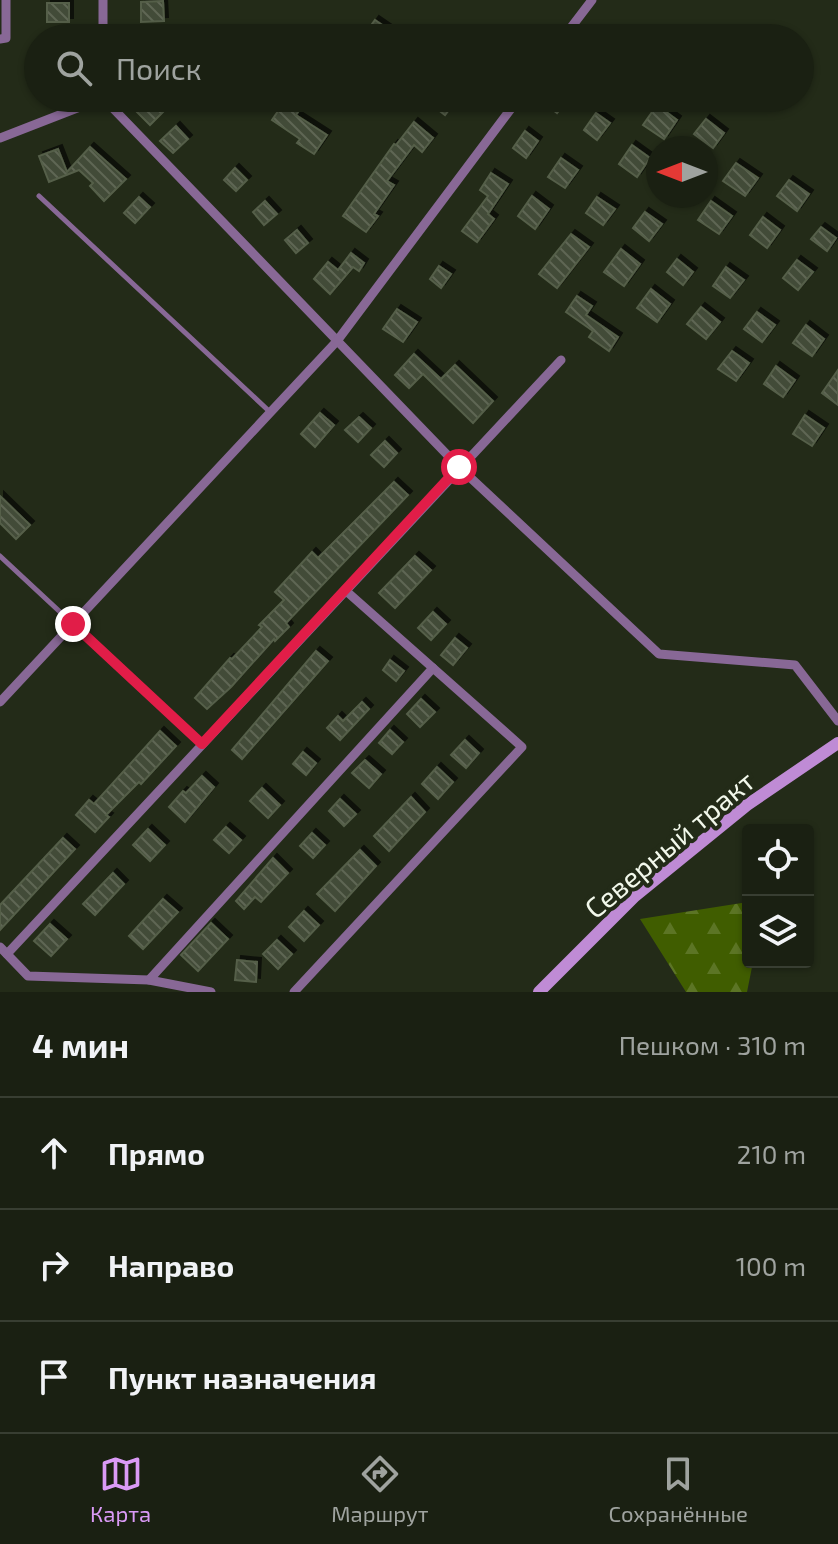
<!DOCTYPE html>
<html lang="ru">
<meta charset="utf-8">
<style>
:root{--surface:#1a2012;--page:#272d20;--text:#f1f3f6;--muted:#9fa39f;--line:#383e32;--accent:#da9af6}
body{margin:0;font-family:"Exo 2",sans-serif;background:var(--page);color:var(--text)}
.controls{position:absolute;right:24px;bottom:24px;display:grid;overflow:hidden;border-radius:8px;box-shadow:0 2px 6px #0004}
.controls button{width:72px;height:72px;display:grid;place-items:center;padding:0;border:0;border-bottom:2px solid var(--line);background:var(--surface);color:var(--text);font:40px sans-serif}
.compass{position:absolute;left:646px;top:136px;width:72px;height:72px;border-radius:50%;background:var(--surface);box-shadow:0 2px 6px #0004;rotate:270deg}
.stop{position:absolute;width:24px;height:24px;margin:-18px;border:6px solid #e11d48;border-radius:50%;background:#fff}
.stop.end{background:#e11d48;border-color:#fff;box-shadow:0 2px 8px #0008}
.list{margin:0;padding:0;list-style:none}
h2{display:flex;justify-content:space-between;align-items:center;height:104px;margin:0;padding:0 32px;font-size:34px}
h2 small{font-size:26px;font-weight:400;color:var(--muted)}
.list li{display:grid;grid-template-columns:52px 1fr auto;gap:24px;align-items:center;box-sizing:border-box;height:112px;padding:0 32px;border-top:2px solid var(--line)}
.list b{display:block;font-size:30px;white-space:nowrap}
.list em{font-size:26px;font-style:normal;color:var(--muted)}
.icon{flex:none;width:44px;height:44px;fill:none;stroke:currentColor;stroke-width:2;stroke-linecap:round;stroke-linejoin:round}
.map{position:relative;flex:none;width:838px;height:992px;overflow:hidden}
.search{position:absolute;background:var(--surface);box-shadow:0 2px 6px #0004;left:24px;right:24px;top:24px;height:88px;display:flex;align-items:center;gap:20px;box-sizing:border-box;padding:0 28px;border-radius:44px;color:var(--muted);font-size:30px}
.sheet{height:440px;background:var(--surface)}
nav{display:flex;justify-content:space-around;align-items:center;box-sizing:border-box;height:112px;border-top:2px solid var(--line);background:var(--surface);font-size:22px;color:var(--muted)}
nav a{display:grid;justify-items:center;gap:4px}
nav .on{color:var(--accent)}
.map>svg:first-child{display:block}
.forest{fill:url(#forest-firs)}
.building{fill:url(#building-back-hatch);stroke:#555f49;stroke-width:2;filter:url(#shadow)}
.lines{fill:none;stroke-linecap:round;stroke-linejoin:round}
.service{stroke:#886896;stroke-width:5}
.minor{stroke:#886896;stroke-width:9}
.secondary{stroke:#bf8bd5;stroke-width:12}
.route{stroke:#e11d48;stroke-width:10}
.labels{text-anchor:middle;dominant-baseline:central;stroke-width:8;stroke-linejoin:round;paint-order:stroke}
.street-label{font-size:28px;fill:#f2f8eb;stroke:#232b18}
</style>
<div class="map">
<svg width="838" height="992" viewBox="0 0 838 992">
<defs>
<pattern id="forest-firs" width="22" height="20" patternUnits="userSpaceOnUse" patternTransform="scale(2)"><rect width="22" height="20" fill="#405d00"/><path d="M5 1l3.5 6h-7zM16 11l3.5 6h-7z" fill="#5c7525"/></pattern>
<pattern id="building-back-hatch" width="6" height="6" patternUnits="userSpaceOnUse" patternTransform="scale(2)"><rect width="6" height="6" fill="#424b37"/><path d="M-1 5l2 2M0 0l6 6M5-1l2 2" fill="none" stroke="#5e6654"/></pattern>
<filter id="shadow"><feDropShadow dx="4" dy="-4" stdDeviation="0" flood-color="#0009"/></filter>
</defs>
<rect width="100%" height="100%" fill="#232b18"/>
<path class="forest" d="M 748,902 L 748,962 L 753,962 L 747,992 L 686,992 L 640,919 Z"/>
<g class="building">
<path d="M 163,1 L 164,21 L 141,22 L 141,2 Z"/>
<rect x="47" y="3" width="22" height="19"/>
<path d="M 375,20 L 391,31 L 386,38 L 362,38 Z"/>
<path d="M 150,98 L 155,98 L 166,109 L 150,125 L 136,111 Z"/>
<path d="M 287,98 L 302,106 L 296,115 L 327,135 L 314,154 L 297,143 L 300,139 L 272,120 Z"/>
<path d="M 423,98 L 458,98 L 445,115 Z"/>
<path d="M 538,98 L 569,98 L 557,113 Z"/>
<path d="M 657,105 L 677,120 L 664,139 L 643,125 Z"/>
<path d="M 596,113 L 610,123 L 597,140 L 584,130 Z"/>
<path d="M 706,119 L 724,133 L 713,148 L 694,134 Z"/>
<path d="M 414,122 L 433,138 L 422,152 L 414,145 L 387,181 L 394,185 L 374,214 L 378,216 L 366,232 L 343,216 L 394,144 L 396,145 Z"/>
<path d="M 176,126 L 188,139 L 173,153 L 160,141 Z"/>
<path d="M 525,131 L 538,141 L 526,158 L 513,148 Z"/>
<path d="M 632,145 L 650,158 L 637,177 L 619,164 Z"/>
<path d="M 90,147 L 126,179 L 104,201 L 90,186 L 93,183 L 79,170 L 49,182 L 39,156 L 58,149 L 67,172 Z"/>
<path d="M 561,158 L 578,170 L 565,188 L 548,177 Z"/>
<path d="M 736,163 L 758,178 L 745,196 L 723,181 Z"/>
<path d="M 235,168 L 247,180 L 236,191 L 224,180 Z"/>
<path d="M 491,173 L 508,184 L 488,214 L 494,219 L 477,242 L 462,231 L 488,196 L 480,190 Z"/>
<path d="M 789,180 L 809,194 L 797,211 L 777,196 Z"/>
<path d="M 532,196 L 549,209 L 535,229 L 518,216 Z"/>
<path d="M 139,197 L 150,207 L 135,223 L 124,213 Z"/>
<path d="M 597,197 L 615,209 L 603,225 L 586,213 Z"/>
<path d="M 265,201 L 277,214 L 264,225 L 253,212 Z"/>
<path d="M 711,201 L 732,216 L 719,234 L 698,220 Z"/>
<path d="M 645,212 L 662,224 L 649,241 L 633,228 Z"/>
<path d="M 763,217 L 780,230 L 767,248 L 750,235 Z"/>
<path d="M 821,227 L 836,238 L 827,251 L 811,239 Z"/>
<path d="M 297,230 L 308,243 L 296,253 L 285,240 Z"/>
<path d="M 571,234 L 589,247 L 557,288 L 539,274 Z"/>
<path d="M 621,249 L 640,264 L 624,286 L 604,272 Z"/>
<path d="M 351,253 L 364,263 L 359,271 L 353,267 L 330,294 L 314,279 L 328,262 L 338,270 Z"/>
<path d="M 677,259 L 693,272 L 683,285 L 667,272 Z"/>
<path d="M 797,260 L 813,272 L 798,290 L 783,278 Z"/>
<path d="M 439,266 L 451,274 L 441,288 L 430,279 Z"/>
<path d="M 726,267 L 744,280 L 730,298 L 713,286 Z"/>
<path d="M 651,289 L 670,304 L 657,322 L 637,308 Z"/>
<path d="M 577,296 L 592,306 L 586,315 L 618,337 L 609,351 L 589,337 L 593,331 L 566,312 Z"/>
<path d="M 701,307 L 720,322 L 706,339 L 687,324 Z"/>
<path d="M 397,309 L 417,322 L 403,342 L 383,329 Z"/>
<path d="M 757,312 L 775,325 L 762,342 L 744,329 Z"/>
<path d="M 806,325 L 824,339 L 812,356 L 793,343 Z"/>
<path d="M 732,351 L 749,363 L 736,381 L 718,369 Z"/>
<path d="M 414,354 L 441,379 L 455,365 L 493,401 L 473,423 L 423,374 L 409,388 L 395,375 Z"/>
<path d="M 776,366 L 795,380 L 783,397 L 764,384 Z"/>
<path d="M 838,370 L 838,405 L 822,393 Z"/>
<path d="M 320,413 L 334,425 L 315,447 L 301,434 Z"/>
<path d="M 805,415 L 824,428 L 812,446 L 793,434 Z"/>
<path d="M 359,417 L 371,428 L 358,442 L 345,430 Z"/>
<path d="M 385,441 L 397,453 L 384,467 L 371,455 Z"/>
<path d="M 394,482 L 408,495 L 286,623 L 289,627 L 275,641 L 274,639 L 231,687 L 207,709 L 195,698 L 230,658 L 232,659 L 262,627 L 259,625 L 284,600 L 275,592 L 312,552 L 318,558 Z"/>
<path d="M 0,496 L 30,525 L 16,539 L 0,523 Z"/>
<path d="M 415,556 L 431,570 L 395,608 L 379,593 Z"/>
<path d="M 433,612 L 446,624 L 431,640 L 418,628 Z"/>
<path d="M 455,638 L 467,648 L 453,665 L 441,655 Z"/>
<path d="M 316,651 L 328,661 L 242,759 L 232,750 Z"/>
<path d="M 390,660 L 404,671 L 396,681 L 383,670 Z"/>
<path d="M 421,699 L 435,712 L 420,727 L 407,714 Z"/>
<path d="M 362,702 L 369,709 L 340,740 L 327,728 L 338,716 L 343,721 Z"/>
<path d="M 390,730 L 403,742 L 392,754 L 379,743 Z"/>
<path d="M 160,731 L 176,746 L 141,784 L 139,782 L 106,815 L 109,817 L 95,832 L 76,815 L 89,800 L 94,804 Z"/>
<path d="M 465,740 L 479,753 L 466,768 L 451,755 Z"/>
<path d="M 303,752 L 316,763 L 306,775 L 293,764 Z"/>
<path d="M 365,760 L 381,774 L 369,788 L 352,773 Z"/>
<path d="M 437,767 L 453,782 L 438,799 L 422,784 Z"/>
<path d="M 202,776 L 214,787 L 185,822 L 169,807 L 183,791 L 186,793 Z"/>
<path d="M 262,788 L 280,805 L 268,818 L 250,801 Z"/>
<path d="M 411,797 L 425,812 L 389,851 L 374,836 Z"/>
<path d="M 340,799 L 356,814 L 344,826 L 329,811 Z"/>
<path d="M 226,827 L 241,840 L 229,853 L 214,840 Z"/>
<path d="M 148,829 L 165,845 L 150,861 L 133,845 Z"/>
<path d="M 312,833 L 325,845 L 313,858 L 300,846 Z"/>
<path d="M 63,838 L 75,849 L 0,930 L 0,905 Z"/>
<path d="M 360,850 L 376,866 L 335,911 L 317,894 Z"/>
<path d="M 273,858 L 288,873 L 261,902 L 255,897 L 244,909 L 236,901 Z"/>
<path d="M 113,873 L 124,884 L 95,915 L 83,904 Z"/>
<path d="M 163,899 L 178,912 L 143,949 L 129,936 Z"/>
<path d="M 304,911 L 319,925 L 304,941 L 289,927 Z"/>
<path d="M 211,923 L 228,939 L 198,971 L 181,955 Z"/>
<path d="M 50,924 L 67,939 L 51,956 L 34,941 Z"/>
<path d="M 277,940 L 292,954 L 278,969 L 263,954 Z"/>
<path d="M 237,960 L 257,962 L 256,982 L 235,980 Z"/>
</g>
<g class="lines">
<g class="service">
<path d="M 39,196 L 270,412"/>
<path d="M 0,556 L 202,744"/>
</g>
<g class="minor">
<path d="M 103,38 L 103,0"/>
<path d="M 563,38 L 592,0"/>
<path d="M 0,39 L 6,38 L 6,0"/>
<path d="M 0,138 L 103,98 L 459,467 L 659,654 L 795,665 L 838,721"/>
<path d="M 0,702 L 337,341 L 519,98"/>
<path d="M 0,947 L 28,976 L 149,980 L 211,992"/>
<path d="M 7,954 L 561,360"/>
<path d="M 149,980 L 433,668"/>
<path d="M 294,992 L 522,747 L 345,590"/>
</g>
<path class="secondary" d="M 539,992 L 635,896 L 747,805 L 838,743"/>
</g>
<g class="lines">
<path class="route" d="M 73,624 L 202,744 L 459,467"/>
</g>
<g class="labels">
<g class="street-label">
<text transform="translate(669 844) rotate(-40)">Северный тракт</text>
</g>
</g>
</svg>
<div class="controls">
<button><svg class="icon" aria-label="locate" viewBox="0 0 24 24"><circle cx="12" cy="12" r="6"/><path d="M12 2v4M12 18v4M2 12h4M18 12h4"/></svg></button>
<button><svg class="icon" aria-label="layers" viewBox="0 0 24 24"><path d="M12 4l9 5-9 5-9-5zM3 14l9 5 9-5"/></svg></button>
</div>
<svg class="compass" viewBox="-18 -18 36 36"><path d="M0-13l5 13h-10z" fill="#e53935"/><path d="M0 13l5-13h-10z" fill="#9fa39f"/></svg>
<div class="stop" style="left:459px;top:467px"></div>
<div class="stop end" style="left:73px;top:624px"></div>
<div class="search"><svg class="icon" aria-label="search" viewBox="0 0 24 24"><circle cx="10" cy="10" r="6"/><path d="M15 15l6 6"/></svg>Поиск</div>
</div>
<section class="sheet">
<h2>4 мин<small>Пешком · 310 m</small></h2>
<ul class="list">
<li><svg class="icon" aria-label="ahead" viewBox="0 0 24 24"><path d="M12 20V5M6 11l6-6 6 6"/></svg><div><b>Прямо</b></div><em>210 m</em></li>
<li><svg class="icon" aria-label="right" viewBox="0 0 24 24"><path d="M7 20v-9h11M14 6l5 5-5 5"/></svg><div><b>Направо</b></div><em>100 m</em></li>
<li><svg class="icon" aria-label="arrive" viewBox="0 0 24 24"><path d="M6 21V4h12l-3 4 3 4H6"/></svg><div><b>Пункт назначения</b></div></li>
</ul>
</section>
<nav>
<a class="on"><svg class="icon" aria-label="map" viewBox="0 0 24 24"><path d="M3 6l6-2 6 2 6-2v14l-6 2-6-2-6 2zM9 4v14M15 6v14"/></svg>Карта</a>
<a><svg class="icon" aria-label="directions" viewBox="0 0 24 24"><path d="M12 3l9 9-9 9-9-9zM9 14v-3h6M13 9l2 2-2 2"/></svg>Маршрут</a>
<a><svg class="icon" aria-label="saved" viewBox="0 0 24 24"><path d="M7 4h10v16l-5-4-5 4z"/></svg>Сохранённые</a>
</nav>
